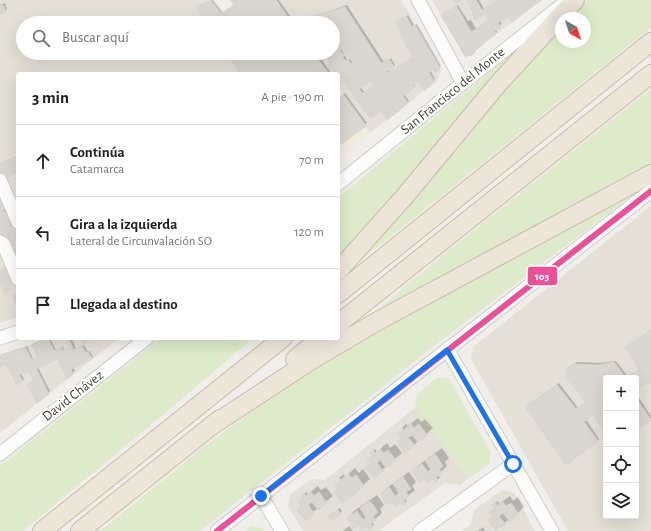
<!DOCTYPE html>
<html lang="es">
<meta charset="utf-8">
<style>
:root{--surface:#fff;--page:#f2f2f2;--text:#222;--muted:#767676;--line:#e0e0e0}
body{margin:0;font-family:"Alegreya Sans",sans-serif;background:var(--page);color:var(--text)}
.controls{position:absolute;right:12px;bottom:12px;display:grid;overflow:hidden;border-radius:4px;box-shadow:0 4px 16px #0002}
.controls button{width:36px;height:36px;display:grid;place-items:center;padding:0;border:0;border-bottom:1px solid var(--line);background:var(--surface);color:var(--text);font:20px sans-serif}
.compass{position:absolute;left:555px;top:12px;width:36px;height:36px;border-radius:50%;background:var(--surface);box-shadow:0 4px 16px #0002;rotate:141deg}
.stop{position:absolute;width:12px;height:12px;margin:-9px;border:3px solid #1a73e8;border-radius:50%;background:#fff}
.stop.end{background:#1a73e8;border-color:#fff;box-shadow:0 1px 4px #0008}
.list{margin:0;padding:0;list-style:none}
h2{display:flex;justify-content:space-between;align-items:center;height:52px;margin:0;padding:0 16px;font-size:17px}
h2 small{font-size:13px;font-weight:400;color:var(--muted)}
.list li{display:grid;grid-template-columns:26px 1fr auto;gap:12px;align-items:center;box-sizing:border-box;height:72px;padding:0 16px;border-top:1px solid var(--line)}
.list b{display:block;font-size:15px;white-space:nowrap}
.list p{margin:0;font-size:13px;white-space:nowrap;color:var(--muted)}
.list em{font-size:13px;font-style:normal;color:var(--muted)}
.icon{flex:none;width:22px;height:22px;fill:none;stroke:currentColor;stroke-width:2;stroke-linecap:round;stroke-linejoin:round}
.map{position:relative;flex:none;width:651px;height:531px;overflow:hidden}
.search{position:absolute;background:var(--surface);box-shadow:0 4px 16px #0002;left:16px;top:16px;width:324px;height:44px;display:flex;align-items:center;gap:10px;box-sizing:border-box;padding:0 14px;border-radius:22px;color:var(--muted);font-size:15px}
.panel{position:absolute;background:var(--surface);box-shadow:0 4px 16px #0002;left:16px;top:72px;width:324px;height:268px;border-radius:4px}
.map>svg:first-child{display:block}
.residential{fill:#e4e0d7;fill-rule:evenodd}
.commercial{fill:#f2eadd}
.green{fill:#deeacb}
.shadow{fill:#0003;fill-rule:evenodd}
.building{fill:#dad7d2;stroke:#d8d5d0}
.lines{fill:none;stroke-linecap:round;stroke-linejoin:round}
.minor-casing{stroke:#ceccc7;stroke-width:15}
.highway-casing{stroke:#c7bba6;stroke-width:20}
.minor{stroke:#fdfcfc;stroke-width:13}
.highway{stroke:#ebe5da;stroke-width:18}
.bus-1-casing{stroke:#fff;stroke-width:9}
.bus-1{stroke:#e95297;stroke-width:6}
.route{stroke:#1a73e8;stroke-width:5}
.labels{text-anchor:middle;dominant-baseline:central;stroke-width:4;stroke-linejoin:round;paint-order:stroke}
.street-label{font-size:14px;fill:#463f36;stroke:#fff}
.line-badge{stroke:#fff;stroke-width:1.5}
.badge-label{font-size:11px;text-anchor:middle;font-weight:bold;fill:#fff}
</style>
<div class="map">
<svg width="651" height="531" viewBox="0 0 651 531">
<rect width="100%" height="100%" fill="#f0eeea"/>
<g class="residential">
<path d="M 0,0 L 214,0 L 196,6 L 207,23 L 23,23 L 23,53 L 226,53 L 240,74 L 18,74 L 18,212 L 0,172 Z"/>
<path d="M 276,0 L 401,0 L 441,69 L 438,80 L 370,133 L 338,87 L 338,74 L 329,74 L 314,53 L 333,53 L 333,23 L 292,23 Z"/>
<path d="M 432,0 L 542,0 L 466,57 Z"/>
<path d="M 651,206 L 651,531 L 568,531 L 471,359 L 473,347 ZM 606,378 L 636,378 L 636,516 L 606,516 Z"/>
<path d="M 3,250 L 18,287 L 18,317 L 0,323 L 0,251 Z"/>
<path d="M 51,338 L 119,338 L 0,433 L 0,356 Z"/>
<path d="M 415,408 L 469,478 L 460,485 L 445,483 L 378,531 L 303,531 L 288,506 L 290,495 L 311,479 L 325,480 Z"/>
<path d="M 502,490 L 514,493 L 535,531 L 462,531 L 471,524 L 474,510 Z"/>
</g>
<path class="commercial" d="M 338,87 L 370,133 L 338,159 Z"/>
<g class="green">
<path d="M 586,0 L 651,0 L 651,28 L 360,261 L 377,238 L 561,22 L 561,42 L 585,42 L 585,18 L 565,18 Z"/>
<path d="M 527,41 L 376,217 L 338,259 L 338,198 Z"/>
<path d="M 651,89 L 651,164 L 372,316 L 405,286 L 453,247 Z"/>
<path d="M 628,195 L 629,198 L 439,342 L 200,531 L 100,531 L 211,441 L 269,399 L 318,367 L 369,336 Z"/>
<path d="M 161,338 L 253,338 L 177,403 L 23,531 L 0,531 L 0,466 Z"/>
<path d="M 438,377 L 449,379 L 491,453 L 489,464 L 469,478 L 415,408 L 417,394 Z"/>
<path d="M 251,526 L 262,528 L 264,531 L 245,531 Z"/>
</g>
<g class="shadow">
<path d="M 213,0 L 223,13 L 235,4 L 232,0 L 279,0 L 295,23 L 208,23 L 197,6 Z"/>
<path d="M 467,0 L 479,0 L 484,9 L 499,0 L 540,0 L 500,20 L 502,24 L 496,28 L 497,32 L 479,46 L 471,54 L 442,15 L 458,5 L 468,21 L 471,20 L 476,29 L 489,20 L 485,13 L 476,18 L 474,12 Z"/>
<path d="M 5,3 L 7,9 L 5,11 L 0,10 L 0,5 Z"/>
<path d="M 347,5 L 384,62 L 391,58 L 395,65 L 389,70 L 391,72 L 414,57 L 399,21 L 408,15 L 414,26 L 417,24 L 441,66 L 439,68 L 434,68 L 430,70 L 435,79 L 425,89 L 419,80 L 414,83 L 415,86 L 404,94 L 409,101 L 387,118 L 381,110 L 370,117 L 344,80 L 338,78 L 338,74 L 335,74 L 330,57 L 342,48 L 333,39 L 333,23 L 317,23 L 312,17 ZM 346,52 L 351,58 L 348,60 L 343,54 ZM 372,79 L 376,84 L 365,92 L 360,87 Z"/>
<path d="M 228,53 L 317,53 L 332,74 L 241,74 Z"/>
<path d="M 345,93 L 367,123 L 338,138 L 338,99 Z"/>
<path d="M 0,197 L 7,198 L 5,210 L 13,212 L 11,225 L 18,226 L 17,237 L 18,237 L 18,266 L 0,234 Z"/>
<path d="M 651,330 L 651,383 L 649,380 L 636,389 L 636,378 L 606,378 L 606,433 L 593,414 L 586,419 L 599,439 L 598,441 L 528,405 L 559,383 L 578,408 L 586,402 L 570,366 L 577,362 L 600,363 L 616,361 L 629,378 L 640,369 L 628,346 Z"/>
<path d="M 50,338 L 56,350 L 63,346 L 64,350 L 71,346 L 68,340 L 69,338 L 74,338 L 72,339 L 76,349 L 84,345 L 88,352 L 90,351 L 93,357 L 73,367 L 75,371 L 68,377 L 58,357 L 38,367 L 50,391 L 48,393 L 35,381 L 30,370 L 21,373 L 24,380 L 17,384 L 7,364 L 0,367 L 0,355 L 27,346 L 33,359 L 38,356 L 32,345 L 34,343 Z"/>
<path d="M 636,393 L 651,416 L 651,419 L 636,429 Z"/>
<path d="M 418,418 L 421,422 L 425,419 L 433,428 L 414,445 L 402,438 L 404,430 L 402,428 L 406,424 L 408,426 Z"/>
<path d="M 387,443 L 390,448 L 395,444 L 402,453 L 374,477 L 371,464 L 372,451 L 375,449 L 377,452 Z"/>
<path d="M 442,448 L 449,458 L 445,462 L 447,466 L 438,475 L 440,478 L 438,479 L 435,481 L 433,478 L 425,478 L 413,471 L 420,464 Z"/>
<path d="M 355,468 L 359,473 L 363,469 L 370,479 L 343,502 L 339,489 L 341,480 L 339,478 L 344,474 L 345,477 Z"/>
<path d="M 409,472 L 416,482 L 412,486 L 415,490 L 405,498 L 407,501 L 403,505 L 401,501 L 392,501 L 381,494 L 387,488 Z"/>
<path d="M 318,486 L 321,490 L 326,487 L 333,496 L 313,512 L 302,506 L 304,498 L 302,496 L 306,492 L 308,494 Z"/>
<path d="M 377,495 L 384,505 L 380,509 L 382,513 L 372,522 L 374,525 L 373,526 L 370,528 L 368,525 L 360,524 L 348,518 L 354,511 Z"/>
<path d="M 510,496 L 513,501 L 518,497 L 524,507 L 518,513 L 496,529 L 493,516 L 490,512 L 495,508 L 493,505 L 498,501 L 499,504 Z"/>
<path d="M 340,508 L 342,512 L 340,513 L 331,515 Z"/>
<path d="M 349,526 L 353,531 L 343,531 Z"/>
<path d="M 483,527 L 485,531 L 478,531 Z"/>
</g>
<g class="building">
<path d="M 230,0 L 276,0 L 292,23 L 207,23 L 196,6 L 211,1 L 221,14 L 234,5 Z"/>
<path d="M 453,0 L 462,0 L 455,4 Z"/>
<path d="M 466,0 L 476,0 L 484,14 L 475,20 L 472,13 L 473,12 Z"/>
<path d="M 498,0 L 508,17 L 492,26 L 482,10 Z"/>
<path d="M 498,0 L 506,0 L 518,18 L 512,22 Z"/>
<path d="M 506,0 L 525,0 L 530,8 L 518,18 Z"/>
<path d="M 525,0 L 542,0 L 530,8 Z"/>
<path d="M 3,5 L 6,11 L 0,14 L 0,6 Z"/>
<path d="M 456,6 L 460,12 L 445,22 L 441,15 Z"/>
<path d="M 345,7 L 402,95 L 391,103 L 393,100 L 390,96 L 385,99 L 371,81 L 333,41 L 333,23 L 316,23 L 310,17 Z"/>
<path d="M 460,12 L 466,23 L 451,32 L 445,22 Z"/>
<path d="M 406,16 L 412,27 L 402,33 L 396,22 Z"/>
<path d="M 488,21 L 493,28 L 482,36 L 478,28 Z"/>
<path d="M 466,23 L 478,44 L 473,48 L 471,44 L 462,51 L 451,32 Z"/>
<path d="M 498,23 L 501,27 L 494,31 L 492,26 Z"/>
<path d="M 415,25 L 439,66 L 423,75 L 400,34 Z"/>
<path d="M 478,28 L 485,42 L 480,47 L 471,32 Z"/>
<path d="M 493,28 L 496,34 L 485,42 L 482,36 Z"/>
<path d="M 471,44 L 473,48 L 478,44 L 480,47 L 465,56 L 462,51 Z"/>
<path d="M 339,49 L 344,56 L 342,57 L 346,61 L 348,59 L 351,64 L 353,62 L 361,70 L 340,84 L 338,80 L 338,74 L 334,74 L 327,65 L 330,63 L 327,58 Z"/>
<path d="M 474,49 L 476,51 L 471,56 L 470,54 L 466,57 L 465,56 Z"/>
<path d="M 226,53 L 314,53 L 322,65 L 309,74 L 240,74 Z"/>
<path d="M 413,57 L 415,61 L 409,65 L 412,68 L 393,81 L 388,73 Z"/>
<path d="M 389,59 L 394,67 L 387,72 L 382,63 Z"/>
<path d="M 415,61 L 424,75 L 414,81 L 415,84 L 408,88 L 410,91 L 403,96 L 393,81 L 412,68 L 409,65 Z"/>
<path d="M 322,65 L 329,74 L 309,74 Z"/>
<path d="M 439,66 L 440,69 L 435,72 L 433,69 Z"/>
<path d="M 361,70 L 371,81 L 359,89 L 355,83 L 351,85 L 347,79 Z"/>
<path d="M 429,72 L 434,82 L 429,85 L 423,75 Z"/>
<path d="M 424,75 L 430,86 L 424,91 L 419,81 L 415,84 L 414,81 Z"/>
<path d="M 347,79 L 362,100 L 358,102 L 344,81 Z"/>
<path d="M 355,83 L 362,93 L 359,96 L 351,85 Z"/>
<path d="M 374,85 L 385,99 L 377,105 L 381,111 L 374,116 L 359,96 Z"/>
<path d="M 413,85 L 414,88 L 410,91 L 408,88 Z"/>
<path d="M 343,94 L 366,126 L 351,137 L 338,119 L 338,98 Z"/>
<path d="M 402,95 L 408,103 L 402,108 L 396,99 Z"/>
<path d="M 390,96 L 393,100 L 390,104 L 385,99 Z"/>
<path d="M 385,99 L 390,104 L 381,111 L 377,105 Z"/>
<path d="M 396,99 L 402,108 L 396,113 L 390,104 Z"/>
<path d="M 362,100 L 374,116 L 370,118 L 358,102 Z"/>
<path d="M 390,104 L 396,113 L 387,120 L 381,111 Z"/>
<path d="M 338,119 L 351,137 L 341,144 L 338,139 Z"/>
<path d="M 17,156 L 18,159 L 0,167 L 0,163 Z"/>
<path d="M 18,159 L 18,172 L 3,179 L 0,172 L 0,167 Z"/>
<path d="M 0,198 L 5,199 L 4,207 L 0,206 Z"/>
<path d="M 0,206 L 4,207 L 3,212 L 0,212 L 0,214 Z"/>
<path d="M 0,212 L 11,213 L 10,221 L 0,220 Z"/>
<path d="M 0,220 L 10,221 L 9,226 L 6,226 L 5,234 L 16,235 L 15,238 L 18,239 L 18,245 L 14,245 L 14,249 L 15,252 L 18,252 L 18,266 L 0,237 Z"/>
<path d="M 6,226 L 17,227 L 16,235 L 5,234 Z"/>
<path d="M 14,245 L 18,245 L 18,252 L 15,252 Z"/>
<path d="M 7,267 L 12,276 L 0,283 L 0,270 Z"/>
<path d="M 12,276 L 16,283 L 8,287 L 10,290 L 5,293 L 0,283 Z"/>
<path d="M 18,293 L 18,306 L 17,306 L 13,296 Z"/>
<path d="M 651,330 L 651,383 L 650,384 L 649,382 L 636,390 L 636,378 L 627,378 L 639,369 L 625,347 Z"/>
<path d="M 69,338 L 72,346 L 70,347 L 66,339 Z"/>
<path d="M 82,338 L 91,338 L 84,343 Z"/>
<path d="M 48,339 L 50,342 L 34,350 L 31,345 Z"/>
<path d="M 50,342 L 53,349 L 37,357 L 34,350 Z"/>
<path d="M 72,346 L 81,364 L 71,369 L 62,351 Z"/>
<path d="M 82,346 L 86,353 L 88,352 L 92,359 L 81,364 L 74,350 Z"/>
<path d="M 25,347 L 36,368 L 19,375 L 8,353 Z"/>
<path d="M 61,347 L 73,374 L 67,379 L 54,351 Z"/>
<path d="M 53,349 L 58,359 L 36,369 L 31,360 Z"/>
<path d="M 8,353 L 13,361 L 6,365 L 1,355 Z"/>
<path d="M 1,355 L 6,365 L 0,368 L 0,356 Z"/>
<path d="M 13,361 L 14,365 L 8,368 L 6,365 Z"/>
<path d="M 614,362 L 626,378 L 606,378 L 606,434 L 593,415 L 584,422 L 598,441 L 566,465 L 525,407 L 557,385 L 576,409 L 585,402 L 576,389 L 565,377 L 567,368 L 574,364 L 598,365 Z"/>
<path d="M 14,365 L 23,382 L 17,385 L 8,368 Z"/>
<path d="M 36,368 L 49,394 L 37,403 L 27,385 L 34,381 L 29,371 Z"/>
<path d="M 636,398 L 651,420 L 636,431 Z"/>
<path d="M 411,424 L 414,428 L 419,424 L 427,435 L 418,442 L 412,435 L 408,438 L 415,445 L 405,453 L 397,442 L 401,439 L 398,434 Z"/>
<path d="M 380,449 L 384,453 L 388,450 L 396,460 L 386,468 L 380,460 L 377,463 L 383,471 L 374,478 L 365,468 L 370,464 L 367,460 Z"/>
<path d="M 373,450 L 375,453 L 372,456 L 369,453 Z"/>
<path d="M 435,454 L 443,466 L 439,469 L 442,473 L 427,483 L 425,479 L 420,482 L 412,471 L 422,464 L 428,472 L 431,469 L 425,461 Z"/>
<path d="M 348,474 L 352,478 L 356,475 L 364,486 L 355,493 L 349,485 L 346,488 L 352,496 L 342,503 L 334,492 L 338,489 L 335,485 Z"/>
<path d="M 403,477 L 411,489 L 406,492 L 409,497 L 395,506 L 392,502 L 387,505 L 380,494 L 389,487 L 395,496 L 399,493 L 393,484 Z"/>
<path d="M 436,477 L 438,480 L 435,483 L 433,479 Z"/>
<path d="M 349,485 L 355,493 L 352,496 L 346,488 Z"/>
<path d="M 311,492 L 314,496 L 319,492 L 327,503 L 318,510 L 312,502 L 308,505 L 314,513 L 305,520 L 297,510 L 301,506 L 298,502 Z"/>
<path d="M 304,493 L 306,496 L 303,499 L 300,496 Z"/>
<path d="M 404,500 L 406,504 L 403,506 L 400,503 Z"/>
<path d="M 370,501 L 378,512 L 373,516 L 376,520 L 362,530 L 359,525 L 354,529 L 347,518 L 357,511 L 363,520 L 366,517 L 360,508 Z"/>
<path d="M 495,502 L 498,506 L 494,508 L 492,505 Z"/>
<path d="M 503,502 L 506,506 L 511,503 L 519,514 L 509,521 L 503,513 L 499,516 L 505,524 L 496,531 L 488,520 L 492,516 L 489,512 Z"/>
<path d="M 338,510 L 341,514 L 331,521 L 328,516 Z"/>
<path d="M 371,524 L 373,527 L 370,530 L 367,526 Z"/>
</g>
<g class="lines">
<defs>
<g id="minor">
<path d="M 418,0 L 463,83"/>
<path d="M 0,180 L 18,222"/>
<path d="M 338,184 L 463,83 L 562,5"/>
<path d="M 0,242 L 4,245 L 18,279"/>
<path d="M 0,338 L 18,332"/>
<path d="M 447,349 L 552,531"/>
<path d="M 0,454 L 147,338"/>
<path d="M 261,496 L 282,531"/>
<path d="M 217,531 L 407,381 L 651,191"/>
<path d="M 420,531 L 513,464"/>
</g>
<g id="highway">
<path d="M 338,271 L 405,196 L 498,84 L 575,0"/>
<path d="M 338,294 L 651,42"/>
<path d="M 338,324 L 651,74"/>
<path d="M 295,359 L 321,338"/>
<path d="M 211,426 L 310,361 L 376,322 L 651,174"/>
<path d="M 42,531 L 283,338"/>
<path d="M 80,531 L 220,419"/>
</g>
</defs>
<use href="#minor" class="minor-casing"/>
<use href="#highway" class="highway-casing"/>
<use href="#minor" class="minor"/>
<use href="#highway" class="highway"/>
<defs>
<path id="bus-1" d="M 217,531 L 651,191"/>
</defs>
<use href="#bus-1" class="bus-1-casing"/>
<use href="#bus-1" class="bus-1"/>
</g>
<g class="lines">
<path class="route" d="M 261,496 L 447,350 L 513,464"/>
</g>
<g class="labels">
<g class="street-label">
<text transform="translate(453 91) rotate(-39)">San Francisco del Monte</text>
<text transform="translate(73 396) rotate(-38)">David Chávez</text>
</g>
</g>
<rect class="line-badge" x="527" y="266" width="31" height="20" rx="4" fill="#e95297"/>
<g class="badge-label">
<text x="542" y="280">103</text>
</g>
</svg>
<div class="controls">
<button>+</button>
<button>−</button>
<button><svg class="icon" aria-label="locate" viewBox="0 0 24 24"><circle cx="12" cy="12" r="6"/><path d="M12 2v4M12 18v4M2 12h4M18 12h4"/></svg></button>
<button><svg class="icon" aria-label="layers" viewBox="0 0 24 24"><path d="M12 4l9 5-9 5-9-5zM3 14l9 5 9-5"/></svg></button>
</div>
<svg class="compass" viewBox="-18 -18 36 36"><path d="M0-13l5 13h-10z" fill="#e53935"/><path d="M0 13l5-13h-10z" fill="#767676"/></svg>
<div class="stop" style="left:513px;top:464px"></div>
<div class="stop end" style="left:261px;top:496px"></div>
<div class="search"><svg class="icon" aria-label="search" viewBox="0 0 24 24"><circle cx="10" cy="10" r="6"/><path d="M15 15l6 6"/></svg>Buscar aquí</div>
<section class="panel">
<h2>3 min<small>A pie · 190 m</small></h2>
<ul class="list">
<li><svg class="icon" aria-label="ahead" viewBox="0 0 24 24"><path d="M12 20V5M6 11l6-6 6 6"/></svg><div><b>Continúa</b><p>Catamarca</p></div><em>70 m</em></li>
<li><svg class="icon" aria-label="left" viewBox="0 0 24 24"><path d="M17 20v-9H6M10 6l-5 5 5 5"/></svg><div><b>Gira a la izquierda</b><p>Lateral de Circunvalación SO</p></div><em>120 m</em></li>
<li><svg class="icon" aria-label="arrive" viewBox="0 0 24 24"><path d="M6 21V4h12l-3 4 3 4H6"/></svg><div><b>Llegada al destino</b></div></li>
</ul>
</section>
</div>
